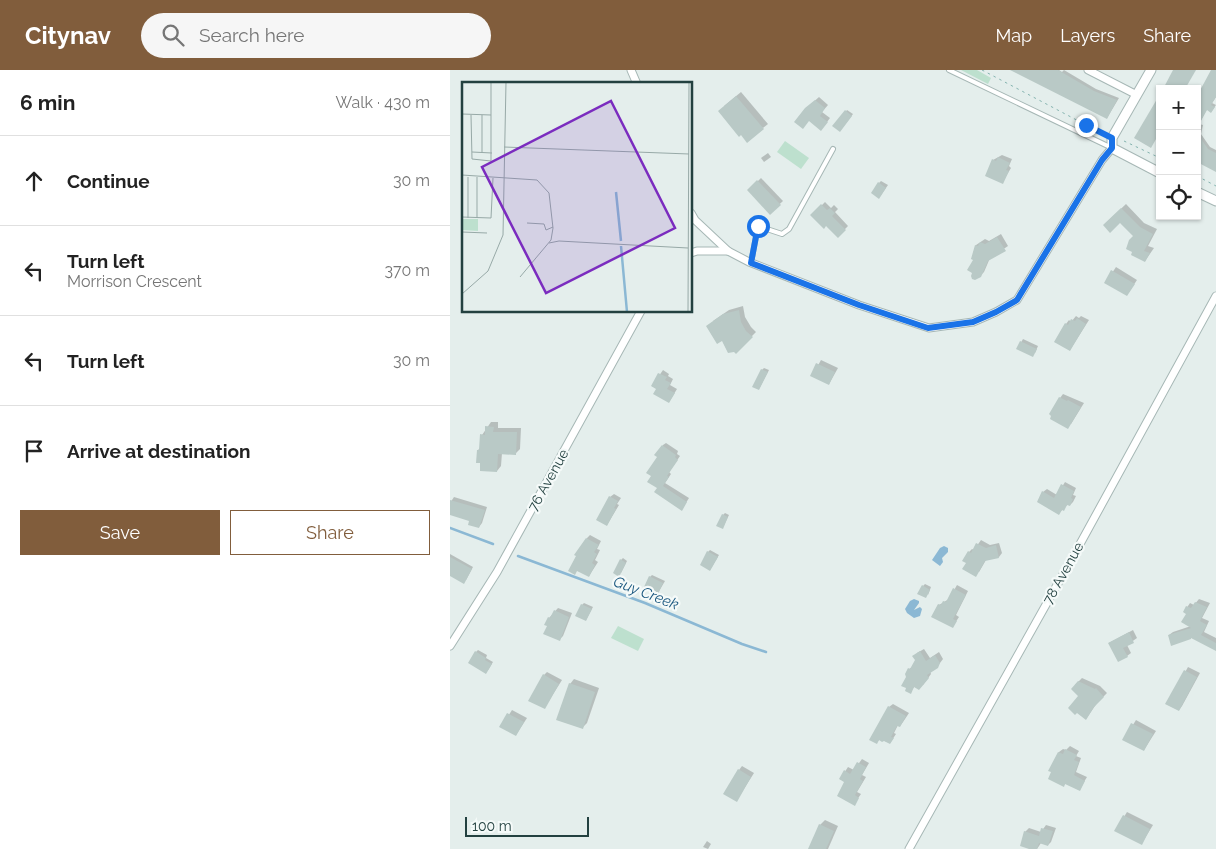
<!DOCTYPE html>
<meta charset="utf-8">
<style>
:root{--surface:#fff;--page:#f6f6f6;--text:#222;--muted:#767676;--line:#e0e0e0;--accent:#815d3c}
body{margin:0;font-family:Raleway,sans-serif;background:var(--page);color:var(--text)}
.controls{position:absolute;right:15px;top:15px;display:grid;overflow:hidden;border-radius:0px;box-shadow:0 1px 4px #0004}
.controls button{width:45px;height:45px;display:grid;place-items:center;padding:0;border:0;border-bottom:1px solid var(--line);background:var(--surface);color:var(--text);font:25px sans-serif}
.scale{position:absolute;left:15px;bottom:12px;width:124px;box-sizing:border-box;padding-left:5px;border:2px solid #234140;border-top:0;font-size:14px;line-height:18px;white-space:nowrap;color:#234140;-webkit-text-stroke:4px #f5faf9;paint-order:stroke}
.stop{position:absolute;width:15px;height:15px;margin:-11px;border:4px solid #1a73e8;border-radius:50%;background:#fff}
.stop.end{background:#1a73e8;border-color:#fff;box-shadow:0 1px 5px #0008}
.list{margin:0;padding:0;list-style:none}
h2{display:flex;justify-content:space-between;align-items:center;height:65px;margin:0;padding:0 20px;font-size:21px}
h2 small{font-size:16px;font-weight:400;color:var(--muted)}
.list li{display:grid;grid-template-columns:32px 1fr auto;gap:15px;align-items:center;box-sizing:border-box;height:90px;padding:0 20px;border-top:1px solid var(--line)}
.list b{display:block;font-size:19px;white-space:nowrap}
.list p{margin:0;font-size:16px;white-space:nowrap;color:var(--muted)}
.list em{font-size:16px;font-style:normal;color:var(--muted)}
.actions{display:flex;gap:10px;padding:15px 20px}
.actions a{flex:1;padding:11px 0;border:1px solid var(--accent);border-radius:0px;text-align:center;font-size:18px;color:var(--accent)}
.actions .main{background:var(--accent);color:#fff}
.icon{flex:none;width:28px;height:28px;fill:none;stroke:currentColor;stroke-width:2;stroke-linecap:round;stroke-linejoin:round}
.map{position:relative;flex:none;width:766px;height:779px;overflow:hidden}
header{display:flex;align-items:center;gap:30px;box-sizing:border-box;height:70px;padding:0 25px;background:var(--accent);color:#fff}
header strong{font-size:24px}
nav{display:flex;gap:28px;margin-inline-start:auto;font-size:18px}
.search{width:350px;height:45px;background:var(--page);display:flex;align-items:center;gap:12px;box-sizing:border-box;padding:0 18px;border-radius:28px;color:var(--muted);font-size:19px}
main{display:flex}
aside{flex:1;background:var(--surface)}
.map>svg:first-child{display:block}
.green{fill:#bde0ce}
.water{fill:#8bb8d4}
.shadow{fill:#0003}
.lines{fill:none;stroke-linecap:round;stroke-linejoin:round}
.stream{stroke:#8bb8d4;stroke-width:2.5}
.building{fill:#b9c9c6}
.service-casing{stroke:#a6b7b5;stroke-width:6}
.minor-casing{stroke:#a6b7b5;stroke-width:9}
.tertiary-casing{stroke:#a6b7b5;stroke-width:11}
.path{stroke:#84b3af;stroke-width:1;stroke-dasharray:2.5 4;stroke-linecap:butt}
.service{stroke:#fff;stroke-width:4}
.minor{stroke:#fff;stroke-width:7}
.tertiary{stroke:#fff;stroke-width:9}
.route{stroke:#1a73e8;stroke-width:6}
.labels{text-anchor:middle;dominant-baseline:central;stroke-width:4.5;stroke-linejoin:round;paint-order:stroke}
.street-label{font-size:14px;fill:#234140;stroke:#f5faf9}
.water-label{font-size:15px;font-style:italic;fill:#1a577f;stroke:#f5faf9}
.inset-river{fill:none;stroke:#8bb8d4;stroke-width:2.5}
.inset-road{fill:none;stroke:#97a9a7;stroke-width:1}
.view{fill:#7b2cbf;fill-opacity:0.15;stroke:#7b2cbf;stroke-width:2.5}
.inset-edge{fill:none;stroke:#234140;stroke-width:2.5}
</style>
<header>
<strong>Citynav</strong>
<div class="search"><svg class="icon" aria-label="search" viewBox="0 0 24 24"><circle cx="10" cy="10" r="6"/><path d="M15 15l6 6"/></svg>Search here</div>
<nav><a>Map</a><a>Layers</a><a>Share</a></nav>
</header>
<main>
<aside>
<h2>6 min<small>Walk · 430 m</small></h2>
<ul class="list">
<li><svg class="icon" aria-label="ahead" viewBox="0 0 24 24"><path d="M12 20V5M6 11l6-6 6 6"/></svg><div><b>Continue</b></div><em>30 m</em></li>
<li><svg class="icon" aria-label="left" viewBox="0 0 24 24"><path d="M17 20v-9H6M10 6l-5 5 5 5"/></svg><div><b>Turn left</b><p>Morrison Crescent</p></div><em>370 m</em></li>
<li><svg class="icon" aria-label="left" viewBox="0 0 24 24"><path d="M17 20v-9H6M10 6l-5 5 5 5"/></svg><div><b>Turn left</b></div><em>30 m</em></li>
<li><svg class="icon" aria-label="arrive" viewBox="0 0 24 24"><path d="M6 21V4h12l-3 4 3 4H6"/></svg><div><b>Arrive at destination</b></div></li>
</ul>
<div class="actions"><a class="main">Save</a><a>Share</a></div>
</aside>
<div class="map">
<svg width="766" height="779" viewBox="0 0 766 779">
<rect width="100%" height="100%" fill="#e4eeec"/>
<g class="green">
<path d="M 511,0 L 527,0 L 541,8 L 538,14 Z"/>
<path d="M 335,71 L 359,88 L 351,99 L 327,82 Z"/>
<path d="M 168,556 L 194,569 L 188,581 L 161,568 Z"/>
</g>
<g class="water">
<path d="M 494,476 L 498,478 L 498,482 L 492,488 L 493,492 L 490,496 L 482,490 L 490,478 Z"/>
<path d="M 464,529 L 469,531 L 469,533 L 464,540 L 470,537 L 472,539 L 470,546 L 464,548 L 457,543 L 455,539 L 460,531 Z"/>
</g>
<g class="shadow">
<path d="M 562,0 L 609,0 L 612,2 L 614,0 L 646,19 L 669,28 L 657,48 Z"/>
<path d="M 763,0 L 766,0 L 766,27 L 762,33 L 766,35 L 761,42 L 757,39 L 749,54 L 753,55 L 751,64 L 760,77 L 766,80 L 766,100 L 747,90 L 747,27 Z"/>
<path d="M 291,22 L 318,54 L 313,58 L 274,36 Z"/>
<path d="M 369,27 L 378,35 L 372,42 L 380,48 L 374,56 L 360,35 Z"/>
<path d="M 397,40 L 403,44 L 390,61 L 384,56 Z"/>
<path d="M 318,83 L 321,87 L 314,92 L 311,88 Z"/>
<path d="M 552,85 L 562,89 L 559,96 L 561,98 L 552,113 L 543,90 Z"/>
<path d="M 311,108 L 333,131 L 320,143 L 299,120 Z"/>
<path d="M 431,111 L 438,115 L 431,125 L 429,113 Z"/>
<path d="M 375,132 L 381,138 L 384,135 L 388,139 L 385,142 L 398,156 L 388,166 L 376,155 L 362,145 Z"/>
<path d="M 676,134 L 694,153 L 707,159 L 698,176 L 704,178 L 695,191 L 684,166 L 670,152 L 654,155 Z"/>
<path d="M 551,164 L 558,176 L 540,188 L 534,202 L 530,206 L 525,190 L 522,188 L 526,175 L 535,169 L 539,171 Z"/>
<path d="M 666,197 L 687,210 L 677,225 L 656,212 Z"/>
<path d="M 293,236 L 295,247 L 301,257 L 306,262 L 286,282 L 263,251 L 279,240 Z"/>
<path d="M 626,246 L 629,248 L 631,246 L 639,250 L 620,280 L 616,254 L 619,250 L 621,252 Z"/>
<path d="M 573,269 L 588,276 L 585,283 L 568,278 Z"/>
<path d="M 371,290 L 388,298 L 379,314 L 362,306 Z"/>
<path d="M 314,298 L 319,300 L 309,319 L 312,300 Z"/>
<path d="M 213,300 L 219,304 L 218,306 L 223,309 L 220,315 L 227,319 L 219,332 L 208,319 L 202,316 Z"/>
<path d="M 613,324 L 634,333 L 621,354 L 610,328 Z"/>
<path d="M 41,352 L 48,352 L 48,358 L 71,358 L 70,379 L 65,384 L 52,383 L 51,396 L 47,401 L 28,380 L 31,377 L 32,365 Z"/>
<path d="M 216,373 L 228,381 L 227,384 L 230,386 L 219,402 L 221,404 L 215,413 L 239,428 L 234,436 L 209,418 L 213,375 Z"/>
<path d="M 615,412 L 626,418 L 623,425 L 626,426 L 623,432 L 620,435 L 618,434 L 609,443 L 593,422 L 597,419 L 607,425 Z"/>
<path d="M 164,424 L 171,428 L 167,434 L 169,435 L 157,455 L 160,427 Z"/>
<path d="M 4,427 L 37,437 L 32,453 L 29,457 L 21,450 L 0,444 L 0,433 Z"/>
<path d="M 275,443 L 279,445 L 274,455 L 273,445 Z"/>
<path d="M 140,465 L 151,471 L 147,479 L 150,480 L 145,490 L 148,492 L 139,506 L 137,468 Z"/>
<path d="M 531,470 L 540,475 L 549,473 L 552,483 L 549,487 L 536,490 L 529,502 L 518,493 L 519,482 L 522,479 L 524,480 Z"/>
<path d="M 260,480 L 269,485 L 260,500 L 258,482 Z"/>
<path d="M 0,484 L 23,497 L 16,510 L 0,495 Z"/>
<path d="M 173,488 L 177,491 L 171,503 L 171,490 Z"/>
<path d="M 202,505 L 215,511 L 208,523 L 200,507 Z"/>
<path d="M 475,514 L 481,517 L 478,525 L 473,516 Z"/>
<path d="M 507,515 L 518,521 L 506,545 L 509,547 L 503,556 L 489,535 L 499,529 Z"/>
<path d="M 749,529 L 760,533 L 752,548 L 759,551 L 754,562 L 766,568 L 766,580 L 742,567 L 719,565 L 723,562 L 741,556 L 737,544 L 734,542 L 740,533 L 744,535 Z"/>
<path d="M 134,533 L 143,537 L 136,550 L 132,535 Z"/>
<path d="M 108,538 L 122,543 L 113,566 L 109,570 L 99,555 L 99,548 Z"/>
<path d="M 683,560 L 687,568 L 677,575 L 681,583 L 677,586 L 659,573 Z"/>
<path d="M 474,579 L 480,588 L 489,582 L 493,589 L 487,597 L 480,601 L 481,604 L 473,615 L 465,616 L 460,622 L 459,599 L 464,596 L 467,583 Z"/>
<path d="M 28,580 L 37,585 L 36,588 L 43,592 L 38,600 L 26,582 Z"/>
<path d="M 738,597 L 750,603 L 732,636 L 729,640 L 717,634 Z"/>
<path d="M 97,602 L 112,610 L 95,637 L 94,605 Z"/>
<path d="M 632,608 L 650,616 L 657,623 L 647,633 L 636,649 L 625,615 Z"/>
<path d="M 124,609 L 149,618 L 137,653 L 132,658 L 120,614 Z"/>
<path d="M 443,634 L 459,643 L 453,652 L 450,656 L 448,655 L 444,663 L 446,664 L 440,673 L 430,669 L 426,673 L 439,637 Z"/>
<path d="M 62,640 L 77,648 L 66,665 L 51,657 Z"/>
<path d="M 686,650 L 706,661 L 694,680 L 674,669 Z"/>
<path d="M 620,676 L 629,681 L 626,686 L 631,688 L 626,702 L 637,707 L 629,720 L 616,713 L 613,716 L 603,702 L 600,700 L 609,682 L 613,679 L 616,680 Z"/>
<path d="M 412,689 L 419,693 L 412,705 L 416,707 L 407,722 L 411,724 L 404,734 L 396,712 L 390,709 L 398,697 L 404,700 Z"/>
<path d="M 292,696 L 304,703 L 287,730 L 289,700 Z"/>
<path d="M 677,742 L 703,755 L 692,773 L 666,760 Z"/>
<path d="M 375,750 L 388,756 L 378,779 L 359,779 L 370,755 Z"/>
<path d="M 596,755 L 606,758 L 601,772 L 598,775 L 591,773 L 587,779 L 583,779 L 575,762 L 579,758 L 591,762 Z"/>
<path d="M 257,771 L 261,774 L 258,779 L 253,777 Z"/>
</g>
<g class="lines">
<g class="stream">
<path d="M 0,458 L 43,474"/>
<path d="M 68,486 L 195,533 L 292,574 L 316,582"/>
</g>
</g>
<g class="building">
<path d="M 560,0 L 608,0 L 644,21 L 667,30 L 657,49 Z"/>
<path d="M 723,0 L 746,0 L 735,19 L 713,19 Z"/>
<path d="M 761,0 L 766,0 L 766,27 L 761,35 L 765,37 L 761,43 L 757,40 L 747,58 L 747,26 Z"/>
<path d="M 710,24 L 710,62 L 701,78 L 684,68 Z"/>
<path d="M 286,26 L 314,59 L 297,73 L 291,65 L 289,67 L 268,41 Z"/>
<path d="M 365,30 L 375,38 L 370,46 L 378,52 L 371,61 L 359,51 L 353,59 L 344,52 L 355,38 Z"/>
<path d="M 395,40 L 402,46 L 390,62 L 382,56 Z"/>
<path d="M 747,63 L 758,79 L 766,83 L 766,102 L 747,92 Z"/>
<path d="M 548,87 L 560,93 L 556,100 L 559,101 L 553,114 L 535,106 L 542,89 L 546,91 Z"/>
<path d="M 307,110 L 331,135 L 320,145 L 297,120 Z"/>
<path d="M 428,112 L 436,118 L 429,129 L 421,123 Z"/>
<path d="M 371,134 L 377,140 L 380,138 L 385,143 L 382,146 L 396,160 L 388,168 L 376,156 L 374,159 L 360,145 Z"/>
<path d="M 671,138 L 690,157 L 703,164 L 694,181 L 700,183 L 695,192 L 681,185 L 682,182 L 676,179 L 679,170 L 683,166 L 670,153 L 660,163 L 653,155 Z"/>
<path d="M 547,167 L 556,181 L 538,191 L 531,207 L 525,210 L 522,209 L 521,206 L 522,203 L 517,200 L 523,190 L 521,189 L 525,175 L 528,176 L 530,172 L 535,174 Z"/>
<path d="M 661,200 L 685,214 L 677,226 L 654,213 Z"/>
<path d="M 289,240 L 291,252 L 296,261 L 303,267 L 286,284 L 284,282 L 278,283 L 272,271 L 267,274 L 256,256 L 273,244 Z"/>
<path d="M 627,248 L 636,254 L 620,281 L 604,272 L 615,253 L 618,255 L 621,249 L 625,251 Z"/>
<path d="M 570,271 L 587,279 L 583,287 L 566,279 Z"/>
<path d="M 366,293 L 385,302 L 379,315 L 360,306 Z"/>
<path d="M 311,299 L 318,302 L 309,320 L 302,317 Z"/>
<path d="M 208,303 L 217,307 L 215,310 L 221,313 L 217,319 L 225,323 L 219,333 L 203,324 L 206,319 L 201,316 Z"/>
<path d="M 609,327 L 617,331 L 618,330 L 631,337 L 618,359 L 600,349 L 601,346 L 599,344 Z"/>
<path d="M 35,356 L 44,357 L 43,362 L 67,362 L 66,385 L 48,384 L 47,402 L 30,401 L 30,393 L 26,393 L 27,380 L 29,380 L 30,364 L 35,365 Z"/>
<path d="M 212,375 L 226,385 L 225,387 L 228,390 L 217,406 L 219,407 L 213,416 L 237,432 L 232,441 L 204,422 L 207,418 L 197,412 L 201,406 L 196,403 L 207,387 L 204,385 Z"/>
<path d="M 611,414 L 624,421 L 621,428 L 623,429 L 620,436 L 617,435 L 614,441 L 612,440 L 609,445 L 587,432 L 592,421 L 604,428 Z"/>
<path d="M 159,426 L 168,431 L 164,438 L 166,439 L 157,456 L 146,450 Z"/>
<path d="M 0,430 L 35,440 L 29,458 L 18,455 L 19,451 L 0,445 Z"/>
<path d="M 272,444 L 278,447 L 273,459 L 266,456 Z"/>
<path d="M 136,468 L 149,475 L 144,482 L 147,484 L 142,493 L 145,495 L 139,507 L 127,501 L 125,505 L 118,501 L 126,486 L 124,485 Z"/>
<path d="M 526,473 L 536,478 L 546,475 L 549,488 L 535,491 L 526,507 L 512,499 L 516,493 L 512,491 L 518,481 L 521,483 Z"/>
<path d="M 257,481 L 268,487 L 260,501 L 250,495 Z"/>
<path d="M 0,487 L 22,499 L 14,514 L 0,506 Z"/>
<path d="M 170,489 L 176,493 L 169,507 L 163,503 Z"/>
<path d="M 199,506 L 213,513 L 208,524 L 194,517 Z"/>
<path d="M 472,515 L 480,520 L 476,528 L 467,524 Z"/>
<path d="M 503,518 L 516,525 L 503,549 L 507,551 L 503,558 L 481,547 L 488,534 L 491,535 L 493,531 L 496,532 Z"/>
<path d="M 745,532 L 757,537 L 750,551 L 757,555 L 751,565 L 766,573 L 766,581 L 741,568 L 741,569 L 721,576 L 718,565 L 741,558 L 731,552 L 736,544 L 733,542 L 736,536 L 741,538 Z"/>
<path d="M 131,534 L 142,539 L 136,551 L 125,546 Z"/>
<path d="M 104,540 L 119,547 L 110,571 L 93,564 L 97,556 L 94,555 L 98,547 L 100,548 Z"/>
<path d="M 679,562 L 684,573 L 673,578 L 678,587 L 668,592 L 658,573 Z"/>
<path d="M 25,581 L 36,588 L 35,590 L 42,594 L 36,604 L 18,593 Z"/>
<path d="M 470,581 L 476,591 L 485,585 L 490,593 L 488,598 L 477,605 L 479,608 L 469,620 L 464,617 L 461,624 L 455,621 L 456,618 L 451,616 L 456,607 L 455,604 L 458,598 L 460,599 L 465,590 L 462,586 Z"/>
<path d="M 734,600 L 747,607 L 729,641 L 715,634 Z"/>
<path d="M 93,604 L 109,614 L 95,639 L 78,631 Z"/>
<path d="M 628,611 L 645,619 L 646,618 L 654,627 L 644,637 L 636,650 L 627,643 L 625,645 L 618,638 L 628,626 L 621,619 Z"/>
<path d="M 119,613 L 145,622 L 133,659 L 106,650 Z"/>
<path d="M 438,636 L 456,646 L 450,657 L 447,656 L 441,667 L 444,668 L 440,674 L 434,671 L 432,672 L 429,670 L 427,674 L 419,670 Z"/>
<path d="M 57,643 L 74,652 L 66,666 L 49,657 Z"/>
<path d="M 681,653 L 703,664 L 694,681 L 672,670 Z"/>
<path d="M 615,679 L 627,685 L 624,690 L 629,692 L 624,705 L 635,711 L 630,721 L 615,714 L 614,717 L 598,709 L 601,702 L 598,701 L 608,682 L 613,684 Z"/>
<path d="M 407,692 L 416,697 L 410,709 L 413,711 L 405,725 L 409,728 L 405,736 L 387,726 L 394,712 L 389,709 L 394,700 L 400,704 Z"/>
<path d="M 288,699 L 301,707 L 287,732 L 273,724 Z"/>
<path d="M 673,745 L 700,759 L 692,775 L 664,761 Z"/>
<path d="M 369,754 L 384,761 L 376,779 L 358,779 Z"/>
<path d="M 591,758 L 603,761 L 598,776 L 589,773 L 587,779 L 579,779 L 570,776 L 574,761 L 589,766 Z"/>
</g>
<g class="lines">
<defs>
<g id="service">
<path d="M 499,0 L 662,78"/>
<path d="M 301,193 L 308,156 L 332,164 L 339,159 L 383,79"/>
</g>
<g id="minor">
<path d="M 181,0 L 187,14"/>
<path d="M 638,0 L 687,25"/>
<path d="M 241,143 L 245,150 L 278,181 L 299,192 L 409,235 L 479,258 L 523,252 L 546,242 L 567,230 L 652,90 L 662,78"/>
<path d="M 241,183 L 247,181 L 278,181"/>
<path d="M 0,576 L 47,502 L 191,241"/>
<path d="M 459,779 L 630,474 L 766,226"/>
</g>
<g id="tertiary">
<path d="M 701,0 L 662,68 L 662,78 L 710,103"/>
<path d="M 747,122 L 766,131"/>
</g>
</defs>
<use href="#service" class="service-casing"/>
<use href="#minor" class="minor-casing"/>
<use href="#tertiary" class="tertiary-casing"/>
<g class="path">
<path d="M 532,0 L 655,65"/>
<path d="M 674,71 L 710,88"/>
<path d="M 747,106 L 766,116"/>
</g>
<use href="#service" class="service"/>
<use href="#minor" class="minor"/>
<use href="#tertiary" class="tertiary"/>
</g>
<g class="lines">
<path class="route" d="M 308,156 L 301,193 L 409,235 L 478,258 L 523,252 L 546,242 L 567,230 L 652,90 L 662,78 L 662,68 L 636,55"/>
</g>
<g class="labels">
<g class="street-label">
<text transform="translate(98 410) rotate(-61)">76 Avenue</text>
<text transform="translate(613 503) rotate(-61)">78 Avenue</text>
</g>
<g class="water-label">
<text transform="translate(196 523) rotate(21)">Guy Creek</text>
</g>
</g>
<g transform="translate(12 12)">
<rect width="230" height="230" fill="#e4eeec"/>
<path d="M 0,137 L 16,137 L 16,149 L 0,148 Z" fill="#bde0ce"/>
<path class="inset-river" d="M 154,110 L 159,159M 159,164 L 165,230"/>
<path class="inset-road" d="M 0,32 L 29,33M 9,33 L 10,77 L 29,79 L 29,0M 20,33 L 20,70M 42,65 L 227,72M 10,70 L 30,71M 0,93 L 75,98 L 87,111 L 91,146 L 89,158 L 58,195M 6,95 L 6,136M 15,95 L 15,136M 0,135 L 29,136 L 31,96M 65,141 L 82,142 L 84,148 L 91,145M 0,150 L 25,151M 87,161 L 97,159 L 226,166M 0,212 L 26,189 L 41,153 L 44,0M 226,230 L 227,0"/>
<path class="view" d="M 149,19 L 213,146 L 84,211 L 20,85 Z"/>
<rect width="230" height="230" class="inset-edge"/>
</g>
</svg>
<div class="controls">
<button>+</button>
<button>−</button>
<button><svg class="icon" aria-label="locate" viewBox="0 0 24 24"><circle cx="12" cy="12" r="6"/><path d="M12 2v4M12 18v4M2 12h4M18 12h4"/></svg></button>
</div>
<div class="scale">100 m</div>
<div class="stop" style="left:308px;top:156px"></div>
<div class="stop end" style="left:636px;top:55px"></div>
</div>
</main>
